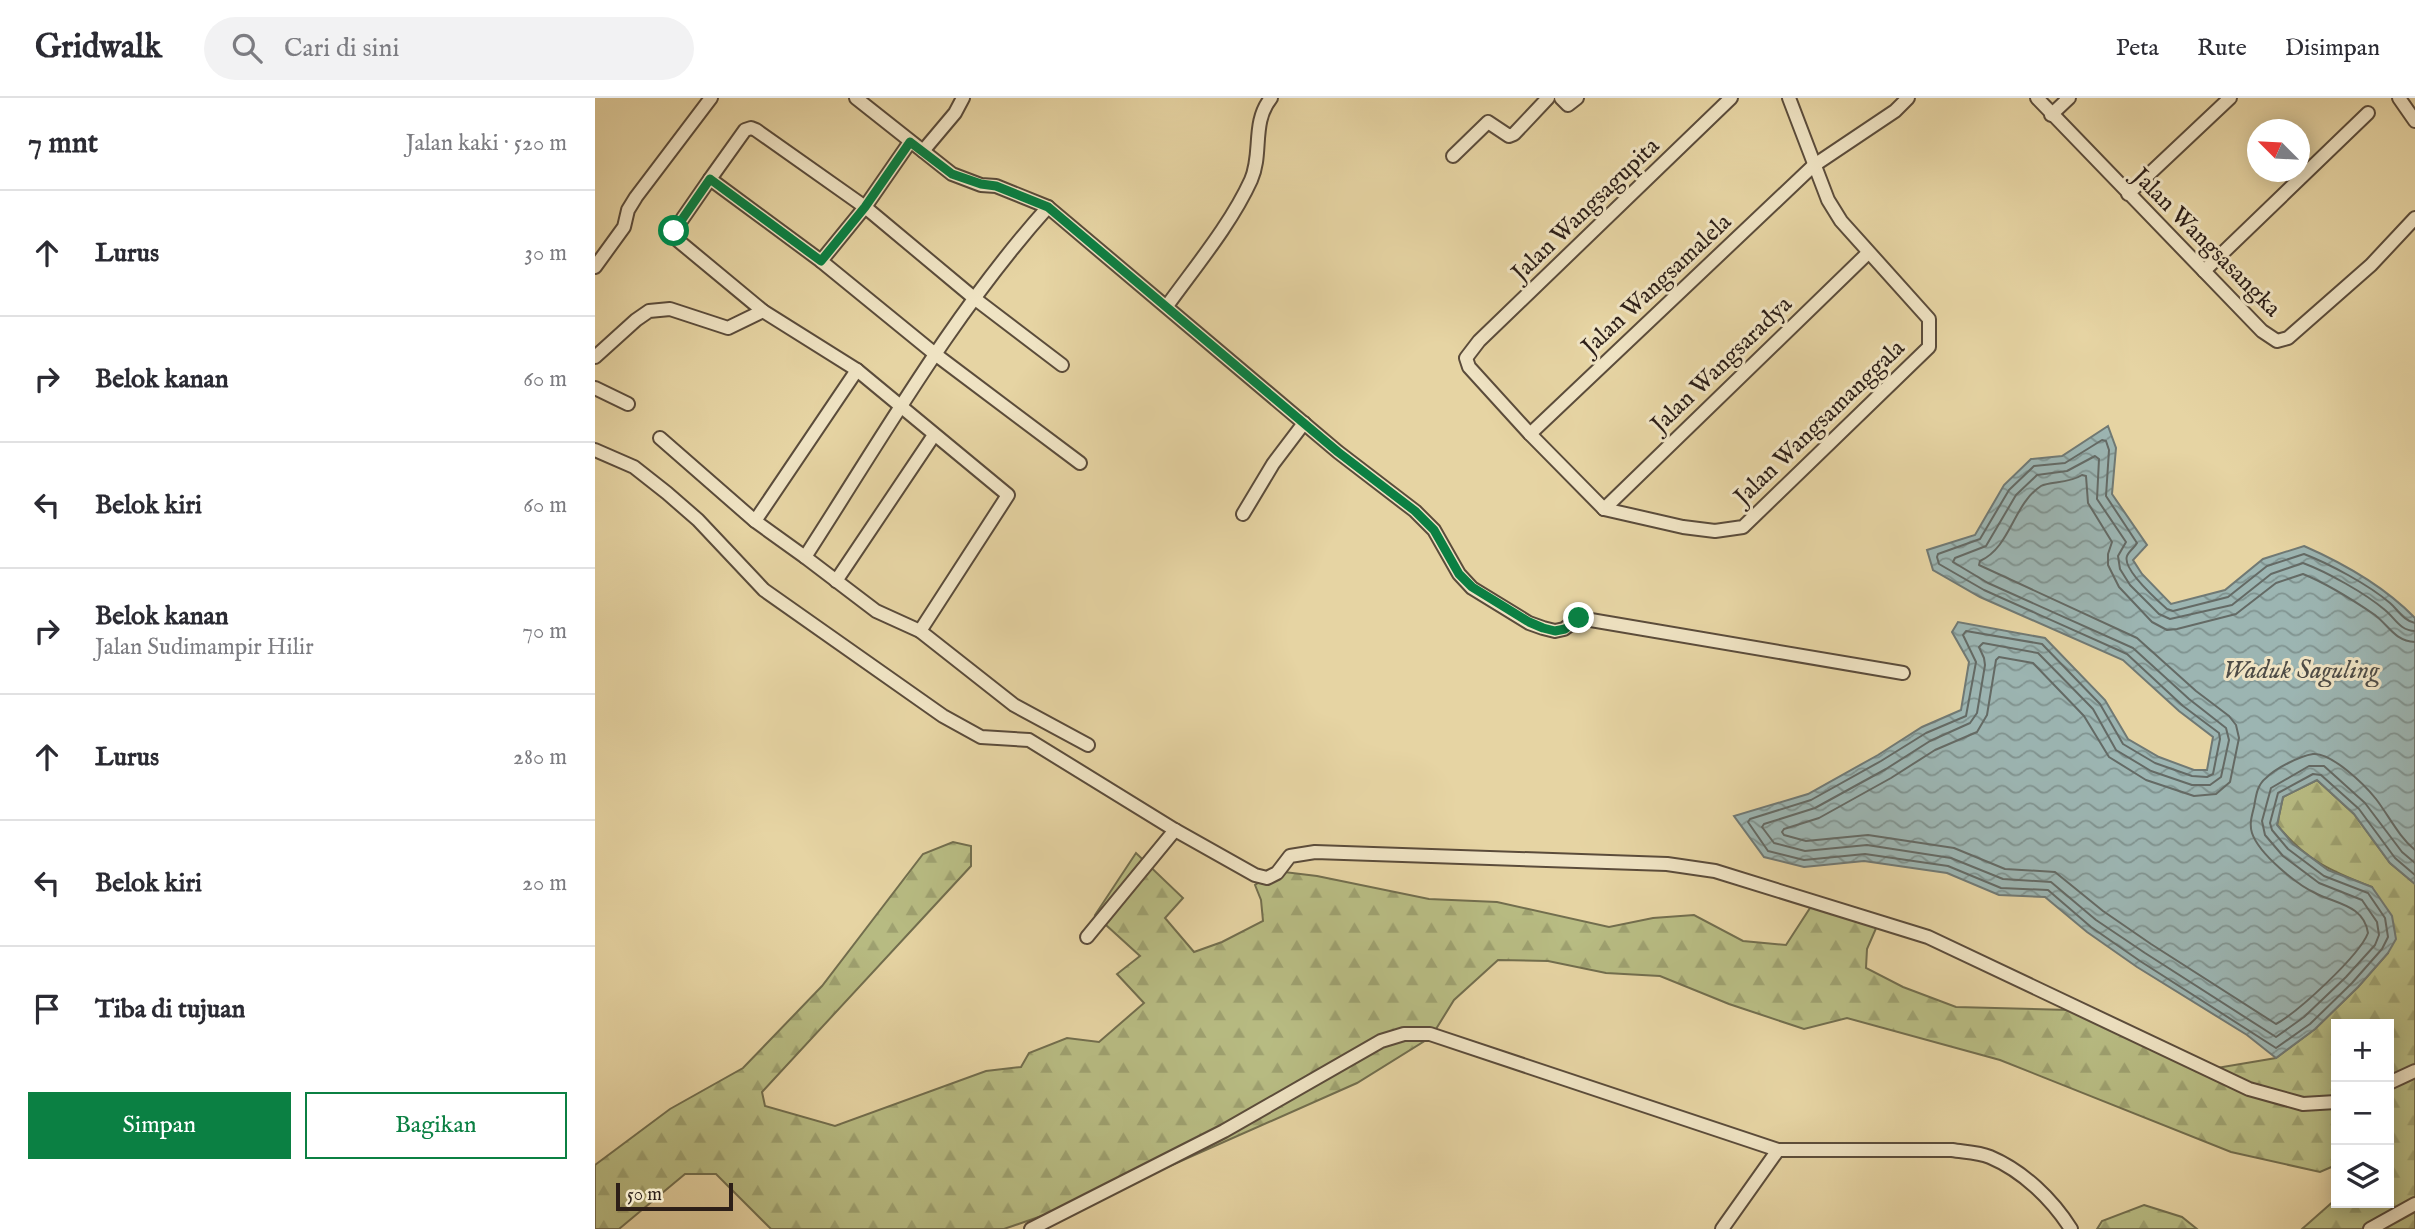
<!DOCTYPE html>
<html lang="id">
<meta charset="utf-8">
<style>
:root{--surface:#fff;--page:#f2f2f3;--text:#2b2b33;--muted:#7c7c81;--line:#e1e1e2;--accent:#0b8043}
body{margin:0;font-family:"IM FELL English",serif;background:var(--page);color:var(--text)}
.controls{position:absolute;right:21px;bottom:21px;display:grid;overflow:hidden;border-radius:0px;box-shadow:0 4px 18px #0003}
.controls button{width:63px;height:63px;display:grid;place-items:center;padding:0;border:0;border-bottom:2px solid var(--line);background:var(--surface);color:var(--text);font:35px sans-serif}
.compass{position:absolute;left:1652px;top:21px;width:63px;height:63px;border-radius:50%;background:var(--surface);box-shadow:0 4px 18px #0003;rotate:294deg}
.scale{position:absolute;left:21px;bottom:18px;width:117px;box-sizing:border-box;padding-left:7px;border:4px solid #2d1f18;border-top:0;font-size:19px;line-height:24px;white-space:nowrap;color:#2d1f18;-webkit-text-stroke:5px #efe3c3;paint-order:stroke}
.stop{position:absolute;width:21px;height:21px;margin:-16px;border:5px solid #0b8043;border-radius:50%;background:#fff}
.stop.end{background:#0b8043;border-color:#fff;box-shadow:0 2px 7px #0008}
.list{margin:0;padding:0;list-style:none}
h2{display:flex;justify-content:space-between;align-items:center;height:91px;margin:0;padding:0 28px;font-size:30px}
h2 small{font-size:23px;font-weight:400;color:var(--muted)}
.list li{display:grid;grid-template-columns:46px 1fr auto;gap:21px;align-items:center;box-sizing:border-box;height:126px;padding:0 28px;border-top:2px solid var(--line)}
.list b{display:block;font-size:26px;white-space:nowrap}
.list p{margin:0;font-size:23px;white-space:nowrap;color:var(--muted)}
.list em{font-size:23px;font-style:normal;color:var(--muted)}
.actions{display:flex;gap:14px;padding:21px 28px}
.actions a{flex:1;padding:16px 0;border:2px solid var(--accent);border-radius:0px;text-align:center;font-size:24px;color:var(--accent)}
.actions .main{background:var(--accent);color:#fff}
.icon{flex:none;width:38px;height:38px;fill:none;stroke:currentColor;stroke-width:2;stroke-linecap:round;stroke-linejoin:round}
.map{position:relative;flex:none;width:1820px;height:1131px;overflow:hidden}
header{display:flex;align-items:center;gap:42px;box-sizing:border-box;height:98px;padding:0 35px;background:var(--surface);border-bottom:2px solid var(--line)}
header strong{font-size:33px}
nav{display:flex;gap:38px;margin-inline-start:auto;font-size:24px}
.search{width:490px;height:63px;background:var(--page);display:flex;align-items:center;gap:18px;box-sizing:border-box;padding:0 24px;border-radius:38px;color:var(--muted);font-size:26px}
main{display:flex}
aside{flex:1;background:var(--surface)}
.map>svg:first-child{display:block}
.forest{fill:url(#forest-firs);stroke:#726e4e;stroke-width:2}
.water{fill:url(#water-waves);stroke:#707974;stroke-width:2}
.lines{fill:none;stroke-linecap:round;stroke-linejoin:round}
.shore{stroke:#646a65;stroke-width:2}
.minor-casing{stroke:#5b4c3b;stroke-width:16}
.minor{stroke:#efe3c3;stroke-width:12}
.route{stroke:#0b8043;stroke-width:9}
.labels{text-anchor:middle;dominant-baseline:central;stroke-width:6;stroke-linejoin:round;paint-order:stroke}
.street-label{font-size:24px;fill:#2d1f18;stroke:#efe3c3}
.water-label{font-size:26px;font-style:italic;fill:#4e4c46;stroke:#efe3c3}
</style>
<header>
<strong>Gridwalk</strong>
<div class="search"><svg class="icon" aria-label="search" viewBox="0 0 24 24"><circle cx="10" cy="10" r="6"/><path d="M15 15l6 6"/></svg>Cari di sini</div>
<nav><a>Peta</a><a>Rute</a><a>Disimpan</a></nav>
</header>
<main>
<aside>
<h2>7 mnt<small>Jalan kaki · 520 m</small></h2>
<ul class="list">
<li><svg class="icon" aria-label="ahead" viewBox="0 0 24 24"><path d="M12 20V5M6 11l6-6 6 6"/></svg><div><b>Lurus</b></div><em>30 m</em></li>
<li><svg class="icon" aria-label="right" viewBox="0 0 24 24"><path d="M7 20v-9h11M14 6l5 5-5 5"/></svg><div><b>Belok kanan</b></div><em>60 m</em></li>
<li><svg class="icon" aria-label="left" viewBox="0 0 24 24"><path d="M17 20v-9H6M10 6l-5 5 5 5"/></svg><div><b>Belok kiri</b></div><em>60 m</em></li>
<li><svg class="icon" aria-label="right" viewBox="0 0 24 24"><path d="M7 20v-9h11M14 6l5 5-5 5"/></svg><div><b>Belok kanan</b><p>Jalan Sudimampir Hilir</p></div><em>70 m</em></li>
<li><svg class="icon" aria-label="ahead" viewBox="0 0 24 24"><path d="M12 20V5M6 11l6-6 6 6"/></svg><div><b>Lurus</b></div><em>280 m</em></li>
<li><svg class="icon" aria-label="left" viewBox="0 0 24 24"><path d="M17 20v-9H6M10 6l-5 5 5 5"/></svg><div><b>Belok kiri</b></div><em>20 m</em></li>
<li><svg class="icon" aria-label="arrive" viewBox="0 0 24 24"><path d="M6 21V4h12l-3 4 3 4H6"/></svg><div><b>Tiba di tujuan</b></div></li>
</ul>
<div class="actions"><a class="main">Simpan</a><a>Bagikan</a></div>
</aside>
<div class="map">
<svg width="1820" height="1131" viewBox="0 0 1820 1131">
<defs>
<pattern id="forest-firs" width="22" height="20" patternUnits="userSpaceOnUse" patternTransform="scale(1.75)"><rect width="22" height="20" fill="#b8bc83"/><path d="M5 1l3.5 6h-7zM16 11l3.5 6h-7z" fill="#9ea170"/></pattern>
<pattern id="water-waves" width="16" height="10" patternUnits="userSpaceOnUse" patternTransform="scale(1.75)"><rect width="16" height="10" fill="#9cb5b2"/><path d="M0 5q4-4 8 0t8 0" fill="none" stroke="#809390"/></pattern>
</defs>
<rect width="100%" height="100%" fill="#e6d4a3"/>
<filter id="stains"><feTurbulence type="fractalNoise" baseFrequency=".00286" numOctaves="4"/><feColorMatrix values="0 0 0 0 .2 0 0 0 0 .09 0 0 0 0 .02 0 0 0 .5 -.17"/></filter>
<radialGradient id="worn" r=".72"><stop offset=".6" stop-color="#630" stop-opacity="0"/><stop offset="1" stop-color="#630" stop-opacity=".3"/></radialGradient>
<g class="forest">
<path d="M 1722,682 L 1759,716 L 1795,765 L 1820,786 L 1820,1131 L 1707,1131 L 1741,1101 L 1741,1105 L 1794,1105 L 1794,926 L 1741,926 L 1741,1067 L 1725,1074 L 1636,1054 L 1405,962 L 1252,920 L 1209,931 L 1134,906 L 1065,878 L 1011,875 L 953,863 L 903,862 L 859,902 L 836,939 L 762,985 L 516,1094 L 409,1131 L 176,1131 L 121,1076 L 90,1076 L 24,1131 L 0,1131 L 0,1067 L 75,1011 L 148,970 L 227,888 L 328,756 L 358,744 L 376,748 L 376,768 L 167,994 L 170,1008 L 240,1028 L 391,973 L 426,969 L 434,955 L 472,940 L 504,944 L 549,905 L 522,876 L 545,858 L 500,817 L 541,755 L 588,800 L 570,820 L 599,854 L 627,844 L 668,823 L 666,802 L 660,787 L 681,773 L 722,778 L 834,801 L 902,804 L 1014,829 L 1058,820 L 1099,817 L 1148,843 L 1191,847 L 1217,807 L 1282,828 L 1272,851 L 1271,870 L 1308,889 L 1361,909 L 1475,912 L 1616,971 L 1681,960 L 1720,931 L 1763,889 L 1793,855 L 1777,789 C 1735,773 1711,762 1682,727 L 1688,699 Z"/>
<path d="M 1549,1107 L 1587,1119 L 1602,1131 L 1502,1131 L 1507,1123 Z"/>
</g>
<path class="water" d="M 1513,328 L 1521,350 L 1517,396 L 1552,447 L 1538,462 L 1547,476 L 1576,506 L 1630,492 L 1668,461 L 1709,448 C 1750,466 1789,488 1820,520 L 1820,786 L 1795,765 L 1759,716 L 1722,682 L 1688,699 L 1682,727 L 1698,746 L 1733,772 L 1777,789 L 1797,818 L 1801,841 L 1793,855 L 1763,889 L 1720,931 L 1681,960 L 1652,937 L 1542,869 L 1492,834 L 1450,799 L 1404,797 L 1352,775 L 1269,763 L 1209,769 L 1169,759 L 1139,718 L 1213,696 L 1283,657 L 1327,629 L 1366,612 L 1374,564 L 1357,534 L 1363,524 L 1450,540 L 1510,602 L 1533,641 L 1564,659 L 1599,672 L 1612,672 L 1618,639 L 1584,613 L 1528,562 L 1385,499 L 1338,472 L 1332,452 L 1380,437 L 1409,387 L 1436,361 L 1467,358 Z"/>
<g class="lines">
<g class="shore">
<path d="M 1820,525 C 1809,523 1803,512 1795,505 C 1774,487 1735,466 1709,456 L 1672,468 L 1633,499 L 1578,513 L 1572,511 C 1563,503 1527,471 1532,458 C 1534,453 1540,449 1542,445 L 1511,398 L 1514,352 L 1511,343 L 1507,342 L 1470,365 L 1439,368 L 1414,392 L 1385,441 L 1343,456 L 1342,459 L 1344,466 L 1389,492 L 1532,556 L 1588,608 L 1624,635 L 1625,641 L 1618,676 L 1612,679 L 1597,678 L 1560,665 L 1528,646 L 1505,606 L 1447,546 L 1371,533 L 1368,537 L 1381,564 L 1371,618 L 1331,635 L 1286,663 L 1216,702 L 1155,721 L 1153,724 L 1173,753 L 1209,762 L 1270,756 L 1353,768 L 1406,790 L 1453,792 L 1496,829 L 1545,863 L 1681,950 L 1715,926 L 1757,885 L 1787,851 L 1793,839 L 1790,820 L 1773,795 L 1729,778 L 1693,751 L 1677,732 L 1675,725 L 1683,695 L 1718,676 L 1726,677 L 1764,711 L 1800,760 L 1820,777"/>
<path d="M 1820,533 C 1805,533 1800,520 1790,512 C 1770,495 1732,474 1708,465 L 1676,476 L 1637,507 L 1575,521 L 1564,516 L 1535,487 L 1525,471 L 1523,458 L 1531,444 L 1502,401 L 1504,361 L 1500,358 L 1472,373 L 1442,377 L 1421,397 L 1391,448 L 1360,460 L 1358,464 L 1393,485 L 1538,550 L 1594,601 L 1631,630 L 1634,642 L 1626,679 L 1615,687 L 1597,687 L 1556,673 L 1521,652 L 1498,611 L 1443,555 L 1388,545 L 1384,549 L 1389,560 L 1390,567 L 1382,615 L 1375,625 L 1335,643 L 1291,671 L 1220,710 L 1169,726 L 1167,729 L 1179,745 L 1210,753 L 1272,747 L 1356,760 L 1408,781 L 1456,784 L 1501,822 L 1550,855 L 1681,939 L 1709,919 L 1751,879 L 1780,847 L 1784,837 L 1782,824 L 1767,802 L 1724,785 L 1688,758 L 1670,737 L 1667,723 L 1676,690 L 1714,668 L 1729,668 L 1770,705 L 1807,754 L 1820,765"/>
<path d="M 1820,544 C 1800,543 1794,528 1780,517 C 1758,502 1733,486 1708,476 L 1681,485 L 1641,516 L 1582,531 L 1572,532 L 1557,524 L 1524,489 L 1513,467 L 1513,456 L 1517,444 L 1493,405 L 1491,378 L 1487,377 C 1473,386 1455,383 1446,388 C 1418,406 1416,449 1385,463 L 1384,467 L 1542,540 L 1601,593 L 1634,618 L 1641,627 L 1644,640 L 1635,684 L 1621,696 L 1599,698 L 1551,682 L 1514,659 L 1489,618 L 1438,565 L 1404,559 L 1401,562 L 1392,617 L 1382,634 L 1340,652 L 1296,680 L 1224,720 L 1189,731 L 1187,734 L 1189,737 L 1211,743 L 1273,737 L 1359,750 L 1410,771 L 1460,774 L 1508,813 L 1556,846 L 1681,926 C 1703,914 1764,858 1773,835 C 1769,808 1743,806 1722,796 C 1702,787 1664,756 1657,735 C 1654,726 1657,717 1659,709 C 1661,698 1662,687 1671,680 C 1681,670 1705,658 1718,656 C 1736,654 1770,687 1781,701 C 1794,718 1804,739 1820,752"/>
</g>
<defs>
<g id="minor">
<path d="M 261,0 L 357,76 L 386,87 L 401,88 L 453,109 L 743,354 L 820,413 L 839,432 L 864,476 L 877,490 L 934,525 L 948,530 L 960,533 L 969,531 L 984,520 L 1308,575"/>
<path d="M 966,0 L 973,7 L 982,0"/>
<path d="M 1442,0 L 1667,233 L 1682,243 L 1693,240 L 1776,167 L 1820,120"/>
<path d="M 1804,0 L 1820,23"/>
<path d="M 1456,17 L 1474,0"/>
<path d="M 315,44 L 270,109 L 226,163 L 340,256 L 485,365"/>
<path d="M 328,53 L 360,15 L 368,0"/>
<path d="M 858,58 L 893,24 L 914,38 L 919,36 L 953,0"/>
<path d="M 115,81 L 150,32 L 156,30 L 161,32 L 270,109 L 379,200 L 467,267"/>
<path d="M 1533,96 L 1635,0"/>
<path d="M 453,109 C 358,215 287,340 210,459 L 281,513 L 325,533 L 419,607 L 493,647"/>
<path d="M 226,163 L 115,81 L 79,133 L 80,140 L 168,213 L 262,272 L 413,397 L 325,533"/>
<path d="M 0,169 L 29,129 L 33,112 L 41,99 L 116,0"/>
<path d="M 1609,173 L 1773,15"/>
<path d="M 572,208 C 600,169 636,126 656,82 C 668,55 656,25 676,0"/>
<path d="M 0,259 L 41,222 L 54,213 L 75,211 L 133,230 L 168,213"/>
<path d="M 0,290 L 33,306"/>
<path d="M 935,336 L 1218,68 L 1300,13 L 1313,0"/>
<path d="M 65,340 L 160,423"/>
<path d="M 0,352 L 39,369 L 72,395 L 103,422 L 169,492 L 348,618 L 386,639 L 434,642 L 580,732 L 660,777 L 672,780 L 682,775 L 695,758 L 720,754 L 1072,766 L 1120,773 L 1333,839 L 1654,991 L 1708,1006 L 1741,1004"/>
<path d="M 1009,411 L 1088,429 L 1120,433 L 1148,429 L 1334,249 L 1334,221 L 1246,123 L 1233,102 L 1194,0"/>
<path d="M 1009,411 L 935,336 L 874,269 L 871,260 L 884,243 L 1136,0"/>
<path d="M 1009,411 L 1273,155"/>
<path d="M 648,416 L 678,366 L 709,325"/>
<path d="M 210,459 L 160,423 L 262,272"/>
<path d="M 241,483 L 339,337"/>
<path d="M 492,839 L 580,732"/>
<path d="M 1794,985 L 1820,973"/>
<path d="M 436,1131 L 629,1033 L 786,943 L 809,936 L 835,936 L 1183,1052 L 1357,1052 C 1369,1054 1383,1054 1395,1059 C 1428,1073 1457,1101 1476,1131"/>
<path d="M 1127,1131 L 1183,1052"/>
<path d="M 1775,1131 L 1820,1106"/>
</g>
</defs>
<use href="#minor" class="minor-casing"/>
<use href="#minor" class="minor"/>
</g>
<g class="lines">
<path class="route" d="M 79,133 L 115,81 L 226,163 L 270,109 L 315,44 L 357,76 L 386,86 L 401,88 L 453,109 L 743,354 L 820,413 L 839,432 L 864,476 L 877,489 L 934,524 L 948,530 L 960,533 L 970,531 L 984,520"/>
</g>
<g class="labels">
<g class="street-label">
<text transform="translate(991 112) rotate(-44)">Jalan Wangsagupita</text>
<text transform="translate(1611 145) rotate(45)">Jalan Wangsasangka</text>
<text transform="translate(1062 187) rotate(-43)">Jalan Wangsamalela</text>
<text transform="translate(1127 267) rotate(-44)">Jalan Wangsaradya</text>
<text transform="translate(1225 325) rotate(-44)">Jalan Wangsamanggala</text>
</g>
<g class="water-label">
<text x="1706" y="572">Waduk Saguling</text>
</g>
</g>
<rect width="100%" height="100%" filter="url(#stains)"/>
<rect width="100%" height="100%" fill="url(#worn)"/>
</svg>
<div class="controls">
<button>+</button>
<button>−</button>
<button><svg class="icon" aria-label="layers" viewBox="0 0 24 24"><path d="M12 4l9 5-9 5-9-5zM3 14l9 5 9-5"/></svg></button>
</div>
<svg class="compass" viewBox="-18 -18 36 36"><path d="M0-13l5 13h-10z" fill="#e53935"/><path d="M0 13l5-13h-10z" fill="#7c7c81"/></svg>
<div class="scale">50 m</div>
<div class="stop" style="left:79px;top:133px"></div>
<div class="stop end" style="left:984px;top:520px"></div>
</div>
</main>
